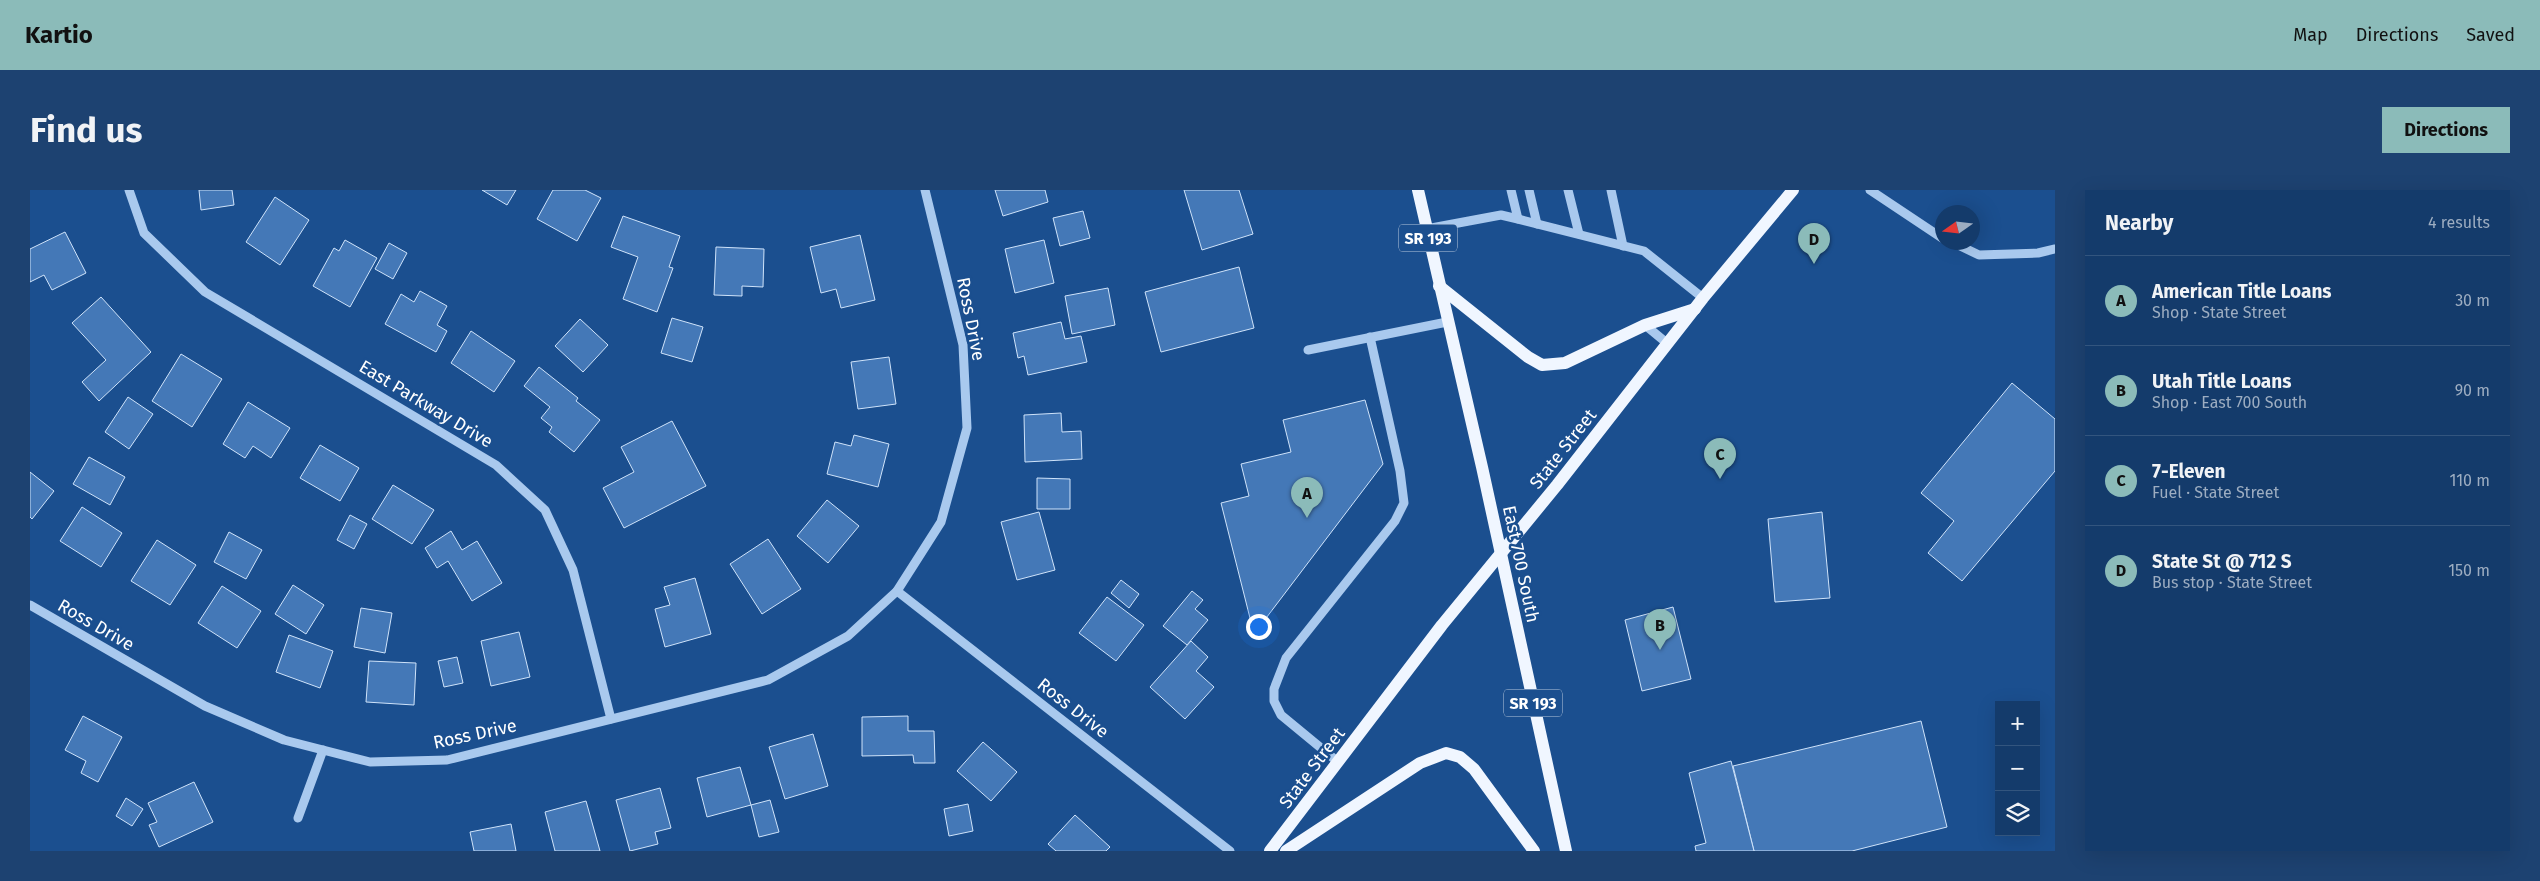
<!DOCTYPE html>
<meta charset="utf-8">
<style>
:root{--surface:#143b6b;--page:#1d4271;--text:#f1f3f6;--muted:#9dadc1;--line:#33557e;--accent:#8bbbb9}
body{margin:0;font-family:"Fira Sans",sans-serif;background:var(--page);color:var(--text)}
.controls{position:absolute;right:15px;bottom:15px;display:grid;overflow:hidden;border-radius:0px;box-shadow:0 5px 20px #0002}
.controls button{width:45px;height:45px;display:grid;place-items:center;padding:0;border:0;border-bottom:1px solid var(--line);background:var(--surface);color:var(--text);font:25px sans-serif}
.compass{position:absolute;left:1905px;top:15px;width:45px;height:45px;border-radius:50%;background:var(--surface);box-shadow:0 5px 20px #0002;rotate:256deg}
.you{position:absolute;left:1228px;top:436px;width:18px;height:18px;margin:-12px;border:4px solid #fff;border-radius:50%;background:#1a73e8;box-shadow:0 0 0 8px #1a73e833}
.badge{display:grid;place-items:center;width:32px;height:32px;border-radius:50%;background:var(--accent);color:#111;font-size:16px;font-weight:700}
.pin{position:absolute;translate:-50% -41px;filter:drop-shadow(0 1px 2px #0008)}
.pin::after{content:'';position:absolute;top:26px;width:18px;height:15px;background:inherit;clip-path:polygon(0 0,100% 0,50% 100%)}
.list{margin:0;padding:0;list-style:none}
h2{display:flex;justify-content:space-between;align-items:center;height:65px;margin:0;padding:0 20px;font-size:21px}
h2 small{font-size:16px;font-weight:400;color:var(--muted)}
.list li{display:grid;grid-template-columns:32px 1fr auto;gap:15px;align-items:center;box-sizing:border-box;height:90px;padding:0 20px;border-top:1px solid var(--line)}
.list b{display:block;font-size:19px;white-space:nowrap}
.list p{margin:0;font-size:16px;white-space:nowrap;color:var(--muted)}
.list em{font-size:16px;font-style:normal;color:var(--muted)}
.icon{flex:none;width:28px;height:28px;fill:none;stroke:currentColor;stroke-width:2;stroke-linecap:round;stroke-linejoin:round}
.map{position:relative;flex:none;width:2025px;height:661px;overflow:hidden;border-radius:0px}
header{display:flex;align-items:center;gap:30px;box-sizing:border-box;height:70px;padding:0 25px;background:var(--accent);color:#111}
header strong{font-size:24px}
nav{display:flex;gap:28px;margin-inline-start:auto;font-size:18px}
.intro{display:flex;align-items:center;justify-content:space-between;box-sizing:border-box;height:120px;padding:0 30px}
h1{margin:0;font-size:35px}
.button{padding:12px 22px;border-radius:0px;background:var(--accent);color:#111;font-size:18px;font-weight:700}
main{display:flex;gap:30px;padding:0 30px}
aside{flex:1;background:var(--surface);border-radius:0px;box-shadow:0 5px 20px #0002}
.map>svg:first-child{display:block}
.building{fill:#4478b7;stroke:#cfe3fa}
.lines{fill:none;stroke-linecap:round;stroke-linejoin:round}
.minor{stroke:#a9c9ee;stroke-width:9}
.major{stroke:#f0f6ff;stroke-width:12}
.labels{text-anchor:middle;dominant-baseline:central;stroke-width:5;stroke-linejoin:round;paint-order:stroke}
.shield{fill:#1b4f8f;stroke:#bbcadd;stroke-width:1}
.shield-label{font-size:16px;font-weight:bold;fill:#fff}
.street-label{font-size:18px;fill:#fff;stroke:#1b4f8f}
</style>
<header>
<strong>Kartio</strong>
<nav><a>Map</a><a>Directions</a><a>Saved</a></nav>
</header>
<div class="intro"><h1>Find us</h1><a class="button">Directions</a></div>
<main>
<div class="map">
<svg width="2025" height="661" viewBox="0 0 2025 661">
<rect width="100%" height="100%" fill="#1b4f8f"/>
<g class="building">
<path d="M 169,0 L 202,0 L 204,15 L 171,20 Z"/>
<path d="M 452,0 L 486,0 L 477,15 Z"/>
<path d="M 523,0 L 555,0 L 571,8 L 547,51 L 507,29 Z"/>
<path d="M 965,0 L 1015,0 L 1018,12 L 973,26 Z"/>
<path d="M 1154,0 L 1209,0 L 1223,44 L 1172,60 Z"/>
<path d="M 245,7 L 279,30 L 250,75 L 216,52 Z"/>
<path d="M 1053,21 L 1060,48 L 1030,56 L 1023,28 Z"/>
<path d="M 593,26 L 650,46 L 639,77 L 643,78 L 627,122 L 593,109 L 608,67 L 581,57 Z"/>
<path d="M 35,42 L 56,83 L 22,100 L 14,85 L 0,92 L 0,59 Z"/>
<path d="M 830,45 L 845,110 L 811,118 L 806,99 L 791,103 L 780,57 Z"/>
<path d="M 315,50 L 347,68 L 320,117 L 283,96 L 304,58 L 309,61 Z"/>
<path d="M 1014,50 L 1024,93 L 985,103 L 975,59 Z"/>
<path d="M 359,53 L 377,63 L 363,89 L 345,79 Z"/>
<path d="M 686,57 L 734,59 L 733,97 L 712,96 L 712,106 L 684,105 Z"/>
<path d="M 1209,77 L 1224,138 L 1131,162 L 1115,102 Z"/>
<path d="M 1078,98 L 1085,135 L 1042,144 L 1035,106 Z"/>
<path d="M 390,101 L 417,116 L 407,135 L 417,141 L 406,162 L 355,134 L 371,104 L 384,112 Z"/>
<path d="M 71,107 L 121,162 L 69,211 L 52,192 L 76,170 L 42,133 Z"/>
<path d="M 642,128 L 673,137 L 662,172 L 631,163 Z"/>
<path d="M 550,129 L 578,155 L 553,182 L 525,156 Z"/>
<path d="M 1031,132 L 1035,149 L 1051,146 L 1057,172 L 998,185 L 994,166 L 988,168 L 983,143 Z"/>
<path d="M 441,141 L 485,171 L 464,202 L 421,173 Z"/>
<path d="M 151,164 L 192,189 L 162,237 L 122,211 Z"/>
<path d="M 859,167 L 866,214 L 828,219 L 821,172 Z"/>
<path d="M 509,177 L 548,208 L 546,211 L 570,230 L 544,262 L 519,242 L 522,237 L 511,228 L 520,217 L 494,196 Z"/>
<path d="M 1982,193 L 2025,229 L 2025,281 L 1932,391 L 1898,363 L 1924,331 L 1891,303 Z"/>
<path d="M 98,207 L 123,224 L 99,259 L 75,242 Z"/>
<path d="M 1335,210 L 1353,274 L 1224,444 L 1191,313 L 1219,306 L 1211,274 L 1261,262 L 1253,230 Z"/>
<path d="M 218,212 L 260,238 L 241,268 L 223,256 L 215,268 L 193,254 Z"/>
<path d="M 1031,223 L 1032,242 L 1051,241 L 1052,269 L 995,272 L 994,225 Z"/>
<path d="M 642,231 L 676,296 L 594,338 L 573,298 L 604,282 L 591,257 Z"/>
<path d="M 824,245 L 859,254 L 848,297 L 797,284 L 805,252 L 821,256 Z"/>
<path d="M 290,255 L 329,278 L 310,311 L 270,288 Z"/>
<path d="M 59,267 L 95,287 L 80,315 L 43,294 Z"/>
<path d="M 0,282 L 24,301 L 2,329 L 0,327 Z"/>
<path d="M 1007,288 L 1040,289 L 1040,319 L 1007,319 Z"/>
<path d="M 363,295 L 404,320 L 382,354 L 342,329 Z"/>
<path d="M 797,310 L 829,336 L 798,373 L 767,346 Z"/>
<path d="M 52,317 L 92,343 L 71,377 L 30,351 Z"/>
<path d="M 1009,322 L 1025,380 L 987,390 L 971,332 Z"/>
<path d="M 1792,322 L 1800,408 L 1745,412 L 1738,329 Z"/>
<path d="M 320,325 L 337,334 L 324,359 L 307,350 Z"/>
<path d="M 421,341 L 432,360 L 447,351 L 472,393 L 442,411 L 418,371 L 407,378 L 395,358 Z"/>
<path d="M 199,342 L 232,360 L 216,389 L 184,372 Z"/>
<path d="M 738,349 L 771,399 L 732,424 L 700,374 Z"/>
<path d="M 127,350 L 166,375 L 140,415 L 101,391 Z"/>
<path d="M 665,388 L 681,444 L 635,457 L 625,419 L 640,415 L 634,397 Z"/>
<path d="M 1091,390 L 1109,404 L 1099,418 L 1081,403 Z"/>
<path d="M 263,395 L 294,415 L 276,444 L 245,424 Z"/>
<path d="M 192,396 L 231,421 L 207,458 L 168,433 Z"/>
<path d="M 1162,401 L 1173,410 L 1165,419 L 1178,430 L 1157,455 L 1133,436 Z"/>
<path d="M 1077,407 L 1114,435 L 1086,471 L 1049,443 Z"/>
<path d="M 1643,417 L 1661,489 L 1612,501 L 1595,430 Z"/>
<path d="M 331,418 L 362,423 L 355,463 L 324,457 Z"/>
<path d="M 489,442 L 500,487 L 461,496 L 451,451 Z"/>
<path d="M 259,445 L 303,461 L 290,498 L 246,482 Z"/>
<path d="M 1161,451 L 1178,467 L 1166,481 L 1184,497 L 1155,529 L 1120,497 Z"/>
<path d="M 427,467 L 433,493 L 414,497 L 408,471 Z"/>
<path d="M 339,471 L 386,473 L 384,515 L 336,512 Z"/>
<path d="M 53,526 L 92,547 L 68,592 L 51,583 L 56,571 L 35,560 Z"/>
<path d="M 878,526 L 878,541 L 904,541 L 905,573 L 884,573 L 883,565 L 832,566 L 832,527 Z"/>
<path d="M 1891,531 L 1917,637 L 1822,661 L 1724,661 L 1703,576 Z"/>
<path d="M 783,544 L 798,596 L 755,609 L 739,557 Z"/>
<path d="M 953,552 L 987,582 L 961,611 L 927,581 Z"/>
<path d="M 1701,571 L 1724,661 L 1666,661 L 1665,656 L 1676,653 L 1659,583 Z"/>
<path d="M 710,577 L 721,615 L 677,627 L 667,588 Z"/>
<path d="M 164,592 L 183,632 L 129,657 L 119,635 L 127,632 L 118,613 Z"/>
<path d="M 630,598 L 641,638 L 625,642 L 628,654 L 600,661 L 586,610 Z"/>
<path d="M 96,608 L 113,619 L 102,636 L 86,626 Z"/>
<path d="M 740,610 L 749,642 L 729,647 L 721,615 Z"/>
<path d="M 556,611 L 570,661 L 525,661 L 515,622 Z"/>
<path d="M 938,614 L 943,641 L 919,646 L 914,619 Z"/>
<path d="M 1045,625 L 1080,657 L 1076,661 L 1026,661 L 1018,654 Z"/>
<path d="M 481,634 L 486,661 L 444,661 L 440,642 Z"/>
</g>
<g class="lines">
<g class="minor">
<path d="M 99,0 L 114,43 L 175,102 L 466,275 L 515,320 L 543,380 L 581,529"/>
<path d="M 1481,0 L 1488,29"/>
<path d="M 1499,0 L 1507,34"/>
<path d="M 1538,0 L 1549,44"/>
<path d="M 1581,0 L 1593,56"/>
<path d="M 1840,0 L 1912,48"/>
<path d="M 1396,39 L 1471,25 L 1488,29 L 1614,61 L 1673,108"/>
<path d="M 1922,52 L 1949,65 L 2008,63 L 2025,59"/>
<path d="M 1615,135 L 1638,154"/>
<path d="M 1278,160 L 1417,132"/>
<path d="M 867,401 L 1200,661"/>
<path d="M 0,415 L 175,516 L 254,550 L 340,572 L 417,570 L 738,490 L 818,446 L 867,401 L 911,332 L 937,238 L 933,155 L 895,0"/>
<path d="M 1308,572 L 1251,525 L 1244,511 L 1244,499 L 1256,468 L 1365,331 L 1374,313 L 1370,281 L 1340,147"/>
<path d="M 268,628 L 293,560"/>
</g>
<g class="major">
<path d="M 1388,0 L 1452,277 L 1536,661"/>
<path d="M 1409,96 L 1498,167 L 1512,175 L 1535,173 L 1615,135 L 1665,119"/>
<path d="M 1240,661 L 1412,435 L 1527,295 L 1673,108 L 1763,0"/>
<path d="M 1256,661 L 1390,573 L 1416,563 L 1430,567 L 1444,579 L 1504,661"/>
</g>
</g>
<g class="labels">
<g class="shield">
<rect x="1369" y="34.5" width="58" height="27" rx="4"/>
<rect x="1474" y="499.5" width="58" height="27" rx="4"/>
</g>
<g class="shield-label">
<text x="1398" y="48">SR 193</text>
<text x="1503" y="513">SR 193</text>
</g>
<g class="street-label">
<text transform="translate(941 129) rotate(79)">Ross Drive</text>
<text transform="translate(396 214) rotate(31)">East Parkway Drive</text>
<text transform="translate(1533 259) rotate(-52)">State Street</text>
<text transform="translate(1491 374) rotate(78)">East 700 South</text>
<text transform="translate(66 435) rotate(30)">Ross Drive</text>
<text transform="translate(1043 518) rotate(38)">Ross Drive</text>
<text transform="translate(445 544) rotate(-12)">Ross Drive</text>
<text transform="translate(1282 578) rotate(-53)">State Street</text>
</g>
</g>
</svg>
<div class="controls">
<button>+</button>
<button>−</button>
<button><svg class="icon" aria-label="layers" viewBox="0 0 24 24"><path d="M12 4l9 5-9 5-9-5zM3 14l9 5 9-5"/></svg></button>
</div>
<svg class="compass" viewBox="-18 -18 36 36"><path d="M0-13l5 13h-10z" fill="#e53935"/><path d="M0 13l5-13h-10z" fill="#9dadc1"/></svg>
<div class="you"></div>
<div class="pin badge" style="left:1277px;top:328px">A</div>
<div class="pin badge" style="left:1630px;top:460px">B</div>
<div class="pin badge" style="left:1690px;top:289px">C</div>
<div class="pin badge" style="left:1784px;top:74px">D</div>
</div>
<aside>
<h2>Nearby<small>4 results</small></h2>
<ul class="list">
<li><span class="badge">A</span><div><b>American Title Loans</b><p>Shop · State Street</p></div><em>30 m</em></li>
<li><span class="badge">B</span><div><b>Utah Title Loans</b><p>Shop · East 700 South</p></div><em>90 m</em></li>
<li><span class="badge">C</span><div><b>7-Eleven</b><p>Fuel · State Street</p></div><em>110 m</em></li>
<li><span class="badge">D</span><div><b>State St @ 712 S</b><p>Bus stop · State Street</p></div><em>150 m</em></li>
</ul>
</aside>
</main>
